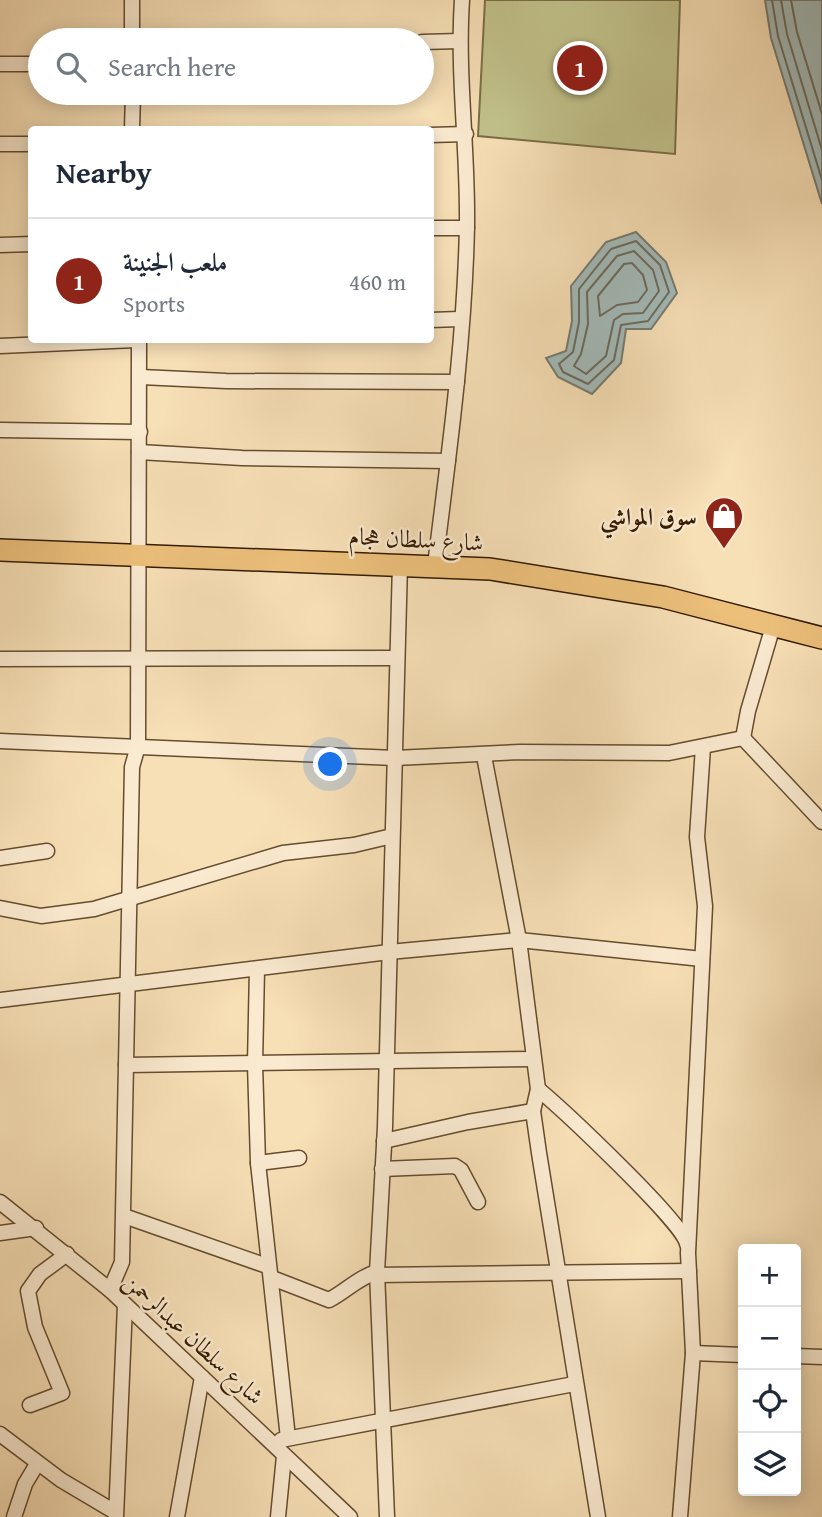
<!DOCTYPE html>
<meta charset="utf-8">
<style>
:root{--surface:#fff;--page:#f6f6f7;--text:#1f2937;--muted:#747a83;--line:#e0e1e3;--accent:#8f2418}
body{margin:0;font-family:"Gentium Book Plus",Amiri,serif;background:var(--page);color:var(--text)}
.controls{position:absolute;right:21px;bottom:21px;display:grid;overflow:hidden;border-radius:7px;box-shadow:0 4px 18px #0003}
.controls button{width:63px;height:63px;display:grid;place-items:center;padding:0;border:0;border-bottom:2px solid var(--line);background:var(--surface);color:var(--text);font:35px sans-serif}
.you{position:absolute;left:331px;top:765px;width:24px;height:24px;margin:-18px;border:5px solid #fff;border-radius:50%;background:#1a73e8;box-shadow:0 0 0 10px #1a73e833}
.badge{display:grid;place-items:center;width:46px;height:46px;border-radius:50%;background:var(--accent);color:#fff;font-size:23px;font-weight:700}
.pin{position:absolute;translate:-50% -50%;border:4px solid #fff;box-shadow:0 2px 7px #0006}
.list{margin:0;padding:0;list-style:none}
h2{display:flex;justify-content:space-between;align-items:center;height:91px;margin:0;padding:0 28px;font-size:30px}
h2 small{font-size:23px;font-weight:400;color:var(--muted)}
.list li{display:grid;grid-template-columns:46px 1fr auto;gap:21px;align-items:center;box-sizing:border-box;height:126px;padding:0 28px;border-top:2px solid var(--line)}
.list b{display:block;font-size:26px;white-space:nowrap}
.list p{margin:0;font-size:23px;white-space:nowrap;color:var(--muted)}
.list em{font-size:23px;font-style:normal;color:var(--muted)}
.icon{flex:none;width:38px;height:38px;fill:none;stroke:currentColor;stroke-width:2;stroke-linecap:round;stroke-linejoin:round}
.map{position:relative;flex:none;width:822px;height:1517px;overflow:hidden}
.search{position:absolute;background:var(--surface);box-shadow:0 4px 18px #0003;left:28px;top:28px;width:406px;height:77px;display:flex;align-items:center;gap:18px;box-sizing:border-box;padding:0 24px;border-radius:38px;color:var(--muted);font-size:26px}
.panel{position:absolute;background:var(--surface);box-shadow:0 4px 18px #0003;left:28px;top:126px;width:406px;height:217px;border-radius:7px}
.map>svg:first-child{display:block}
.green{fill:#c1c18b;stroke:#7a6e46;stroke-width:2}
.water{fill:#a2bab9;stroke:#767a6f;stroke-width:2}
.lines{fill:none;stroke-linecap:round;stroke-linejoin:round}
.shore{stroke:#6b6a5c;stroke-width:2}
.minor-casing{stroke:#654c2e;stroke-width:17}
.highway-casing{stroke:#341b00;stroke-width:24}
.minor{stroke:#faead0;stroke-width:14}
.highway{stroke:#ecc07b;stroke-width:21}
.labels{text-anchor:middle;dominant-baseline:central;stroke-width:5;stroke-linejoin:round;paint-order:stroke}
.poi-label{font-size:24px;font-weight:bold;fill:#341b00;stroke:#faead0;text-anchor:end}
.street-label{font-size:24px;fill:#341b00;stroke:#faead0}
</style>
<div class="map">
<svg width="822" height="1517" viewBox="0 0 822 1517">
<rect width="100%" height="100%" fill="#f7dfb6"/>
<filter id="stains"><feTurbulence type="fractalNoise" baseFrequency=".00286" numOctaves="4"/><feColorMatrix values="0 0 0 0 .2 0 0 0 0 .09 0 0 0 0 .02 0 0 0 .5 -.17"/></filter>
<radialGradient id="worn" r=".72"><stop offset=".6" stop-color="#630" stop-opacity="0"/><stop offset="1" stop-color="#630" stop-opacity=".3"/></radialGradient>
<path class="green" d="M 485,0 L 680,0 L 675,154 L 478,136 Z"/>
<g class="water">
<path d="M 765,0 L 822,0 L 822,204 L 771,38 Z"/>
<path d="M 636,232 L 666,262 L 677,293 L 651,329 L 626,329 L 621,363 L 592,394 L 558,377 L 546,358 L 566,351 L 572,321 L 571,286 L 606,242 Z"/>
</g>
<g class="lines">
<g class="shore">
<path d="M 772,0 L 778,36 L 822,180"/>
<path d="M 781,0 L 787,34 L 822,150"/>
<path d="M 791,0 L 797,32 L 822,114"/>
<path d="M 636,241 L 660,265 L 669,292 L 648,321 L 621,325 L 614,360 L 588,384 L 563,372 L 559,364 L 573,352 L 579,322 L 579,289 L 611,249 Z"/>
<path d="M 634,251 L 653,270 L 659,291 L 643,313 L 623,314 L 614,320 L 606,356 L 586,374 L 574,366 L 581,354 L 588,324 L 587,292 L 617,256 Z"/>
<path d="M 632,263 L 643,275 L 647,290 L 638,302 L 617,305 L 600,316 L 598,296 L 624,264 Z"/>
</g>
<defs>
<g id="minor">
<path d="M 132,0 L 132,40"/>
<path d="M 422,42 L 459,41"/>
<path d="M 0,64 L 40,64"/>
<path d="M 132,130 L 133,93"/>
<path d="M 430,135 L 466,134"/>
<path d="M 0,144 L 32,144"/>
<path d="M 430,228 L 467,228"/>
<path d="M 0,245 L 32,244"/>
<path d="M 430,320 L 460,319"/>
<path d="M 0,346 L 135,340"/>
<path d="M 141,377 L 226,381 L 457,382"/>
<path d="M 0,430 L 140,432"/>
<path d="M 139,452 L 242,458 L 448,461"/>
<path d="M 435,565 C 449,453 465,338 467,224 C 468,149 457,75 462,0"/>
<path d="M 0,659 L 396,658"/>
<path d="M 743,738 L 822,822"/>
<path d="M 0,741 L 395,758 L 520,752 L 669,753 L 743,738 L 748,711 L 773,626"/>
<path d="M 484,756 L 519,940 L 538,1089 L 533,1111 L 539,1153 L 598,1517"/>
<path d="M 0,858 L 47,851"/>
<path d="M 0,908 L 41,916 L 94,909 L 283,853 L 354,845 L 392,836"/>
<path d="M 257,969 L 255,1064 L 258,1163 L 288,1438"/>
<path d="M 0,1000 L 389,952 L 519,940 L 702,959"/>
<path d="M 126,1065 L 533,1059"/>
<path d="M 538,1089 C 562,1109 683,1222 687,1244"/>
<path d="M 384,1141 L 468,1122 L 533,1111"/>
<path d="M 258,1163 L 299,1158"/>
<path d="M 382,1169 L 455,1166 L 461,1170 L 478,1202"/>
<path d="M 0,1202 L 110,1290 L 350,1517"/>
<path d="M 124,1216 L 267,1266"/>
<path d="M 0,1233 L 36,1228"/>
<path d="M 377,1275 L 689,1271"/>
<path d="M 272,1278 L 329,1300 C 346,1291 359,1277 377,1272"/>
<path d="M 110,1290 L 122,1262 L 132,767 L 138,746 L 139,340"/>
<path d="M 693,1353 L 743,1355"/>
<path d="M 796,1356 L 822,1357"/>
<path d="M 30,1405 L 62,1393 L 35,1327 L 28,1291 L 40,1274 L 67,1254"/>
<path d="M 0,1434 L 61,1480 L 115,1512"/>
<path d="M 281,1440 L 574,1384"/>
<path d="M 14,1517 L 25,1484 L 37,1464"/>
<path d="M 116,1517 L 125,1305"/>
<path d="M 177,1517 L 202,1377"/>
<path d="M 278,1517 L 284,1456"/>
<path d="M 387,1517 L 377,1272 L 385,1127 L 400,564"/>
<path d="M 680,1517 L 693,1353 L 688,1253 L 705,906 L 697,837 L 703,747"/>
</g>
<path id="highway" d="M 0,550 L 490,569 L 663,597 L 822,638"/>
</defs>
<use href="#minor" class="minor-casing"/>
<use href="#highway" class="highway-casing"/>
<use href="#minor" class="minor"/>
<use href="#highway" class="highway"/>
</g>
<defs>
<symbol id="shop-pin" viewBox="-11 -11 22 30"><path d="M0 17L-7.5 6A9.5 9.5 0 1 1 7.5 6Z" fill="#8f2418" stroke="#faead0"/><path d="M-5-2.5h2.3a2.7 3.5 0 0 1 5.4 0H5L5.5 6h-11ZM-1.5-2.5h3a1.5 2.3 0 0 0-3 0Z" fill="#fff"/></symbol>
</defs>
<g fill-rule="evenodd">
<use href="#shop-pin" x="702" y="494" width="44" height="60"/>
</g>
<g class="labels">
<g class="poi-label">
<text x="697" y="516">سوق المواشي</text>
</g>
<g class="street-label">
<text transform="translate(416 539) rotate(3)">شارع سلطان هجام</text>
<text transform="translate(194 1338) rotate(43)">شارع سلطان عبدالرحمن</text>
</g>
</g>
<rect width="100%" height="100%" filter="url(#stains)"/>
<rect width="100%" height="100%" fill="url(#worn)"/>
</svg>
<div class="controls">
<button>+</button>
<button>−</button>
<button><svg class="icon" aria-label="locate" viewBox="0 0 24 24"><circle cx="12" cy="12" r="6"/><path d="M12 2v4M12 18v4M2 12h4M18 12h4"/></svg></button>
<button><svg class="icon" aria-label="layers" viewBox="0 0 24 24"><path d="M12 4l9 5-9 5-9-5zM3 14l9 5 9-5"/></svg></button>
</div>
<div class="you"></div>
<div class="pin badge" style="left:580px;top:68px">1</div>
<div class="search"><svg class="icon" aria-label="search" viewBox="0 0 24 24"><circle cx="10" cy="10" r="6"/><path d="M15 15l6 6"/></svg>Search here</div>
<section class="panel">
<h2>Nearby<small></small></h2>
<ul class="list">
<li><span class="badge">1</span><div><b>ملعب الجنينة</b><p>Sports</p></div><em>460 m</em></li>
</ul>
</section>
</div>
